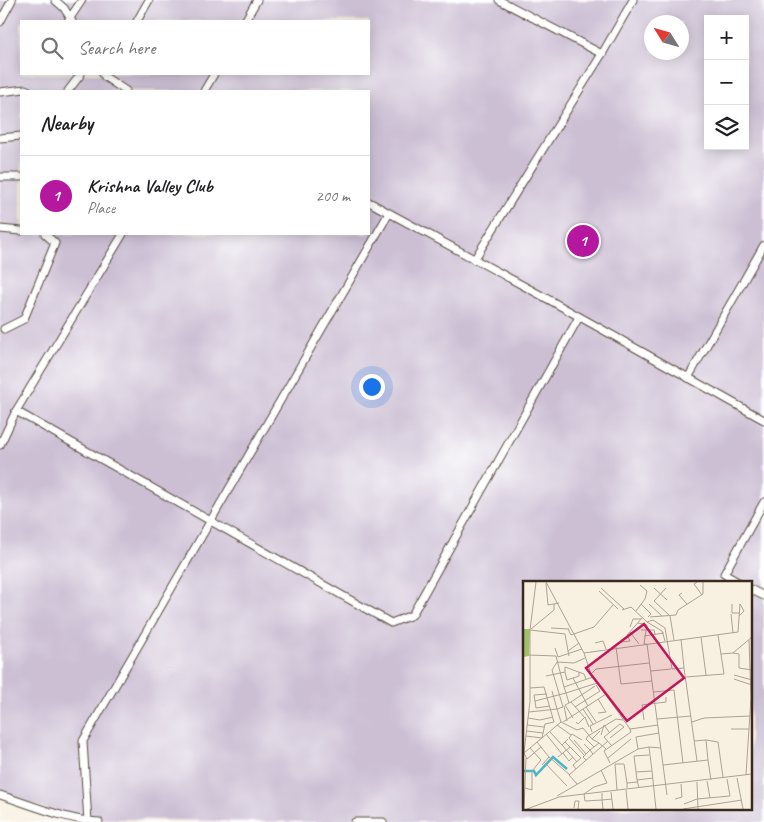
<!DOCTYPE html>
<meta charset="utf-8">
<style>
:root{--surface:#fff;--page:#f6f6f6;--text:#202124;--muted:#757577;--line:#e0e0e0;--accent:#b5179e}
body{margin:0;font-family:Caveat,sans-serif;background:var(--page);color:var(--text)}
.controls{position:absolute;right:15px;top:15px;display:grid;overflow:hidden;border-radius:0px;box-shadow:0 2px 12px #0003}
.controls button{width:45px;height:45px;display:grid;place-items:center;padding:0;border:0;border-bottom:1px solid var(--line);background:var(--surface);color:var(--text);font:25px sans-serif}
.compass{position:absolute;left:644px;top:15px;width:45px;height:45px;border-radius:50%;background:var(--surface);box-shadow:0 2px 12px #0003;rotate:307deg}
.you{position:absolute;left:371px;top:386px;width:18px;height:18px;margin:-12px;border:4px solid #fff;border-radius:50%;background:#1a73e8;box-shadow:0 0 0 8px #1a73e833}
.badge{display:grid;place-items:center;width:32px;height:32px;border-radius:50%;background:var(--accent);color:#fff;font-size:16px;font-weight:700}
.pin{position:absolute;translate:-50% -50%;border:2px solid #fff;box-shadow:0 1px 5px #0006}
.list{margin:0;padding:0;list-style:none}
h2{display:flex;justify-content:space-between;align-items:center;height:65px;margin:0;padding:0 20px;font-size:21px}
h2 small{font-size:16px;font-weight:400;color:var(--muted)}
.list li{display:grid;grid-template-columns:32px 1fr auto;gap:15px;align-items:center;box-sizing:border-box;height:80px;padding:0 20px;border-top:1px solid var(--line)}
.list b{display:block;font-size:19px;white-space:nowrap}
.list p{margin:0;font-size:16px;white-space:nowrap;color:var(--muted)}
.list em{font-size:16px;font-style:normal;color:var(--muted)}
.icon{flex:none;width:28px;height:28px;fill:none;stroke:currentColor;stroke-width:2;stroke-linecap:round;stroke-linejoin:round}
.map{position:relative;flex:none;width:764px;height:822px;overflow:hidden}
.search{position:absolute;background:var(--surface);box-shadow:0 2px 12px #0003;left:20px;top:20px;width:350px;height:55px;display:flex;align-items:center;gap:12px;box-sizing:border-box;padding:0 18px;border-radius:0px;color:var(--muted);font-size:19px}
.panel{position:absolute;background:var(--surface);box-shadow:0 2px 12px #0003;left:20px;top:90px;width:350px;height:145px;border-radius:0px}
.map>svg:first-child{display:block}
.industrial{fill:#ccbfd4;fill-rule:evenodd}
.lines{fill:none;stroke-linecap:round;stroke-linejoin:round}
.minor-casing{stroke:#57483b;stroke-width:9}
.minor{stroke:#fff;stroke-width:7}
.inset-river{fill:none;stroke:#4bb5c9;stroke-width:2.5}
.inset-road{fill:none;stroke:#aca194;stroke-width:1}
.view{fill:#c2185b;fill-opacity:0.15;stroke:#c2185b;stroke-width:2.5}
.inset-edge{fill:none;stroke:#3b2a1e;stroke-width:2.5}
</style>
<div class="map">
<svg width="764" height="822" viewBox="0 0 764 822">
<rect width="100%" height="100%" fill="#fff"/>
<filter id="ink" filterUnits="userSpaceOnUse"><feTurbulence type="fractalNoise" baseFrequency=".02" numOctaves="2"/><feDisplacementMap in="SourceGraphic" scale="10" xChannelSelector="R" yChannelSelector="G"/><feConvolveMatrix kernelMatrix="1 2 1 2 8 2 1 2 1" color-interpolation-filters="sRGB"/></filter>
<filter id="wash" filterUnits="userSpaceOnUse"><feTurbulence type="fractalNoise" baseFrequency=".0096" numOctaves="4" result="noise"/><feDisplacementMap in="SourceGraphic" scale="20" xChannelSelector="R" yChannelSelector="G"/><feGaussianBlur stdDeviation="1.12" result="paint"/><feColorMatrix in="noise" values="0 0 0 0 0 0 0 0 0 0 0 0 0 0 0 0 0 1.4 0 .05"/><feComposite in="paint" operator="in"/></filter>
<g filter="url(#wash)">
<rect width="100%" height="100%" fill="#f8f1e2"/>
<path class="industrial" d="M 0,0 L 764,0 L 764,822 L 259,822 L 73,818 L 0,794 ZM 708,19 L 745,19 L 745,146 L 708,146 ZM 21,21 L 369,21 L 369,74 L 21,74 ZM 652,22 L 682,22 L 682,52 L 652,52 ZM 21,91 L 369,91 L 369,234 L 21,234 ZM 524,582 L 750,582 L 750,808 L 524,808 Z"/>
</g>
<g filter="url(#ink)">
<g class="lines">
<defs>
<g id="minor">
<path d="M 55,0 L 64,8 L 72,21"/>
<path d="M 499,0 L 602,54 L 633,0"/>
<path d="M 68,21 L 82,0"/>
<path d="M 137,21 L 149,0"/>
<path d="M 245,21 L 257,0"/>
<path d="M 0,22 L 12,0"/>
<path d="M 103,74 L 105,77 L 126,91"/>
<path d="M 68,91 L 81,74"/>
<path d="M 204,91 L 214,74"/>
<path d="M 0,92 L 25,89 L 29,91"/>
<path d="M 0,138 L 21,136"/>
<path d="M 0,177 L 21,177"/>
<path d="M 369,202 L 546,298 L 764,420"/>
<path d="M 0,229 L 21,231"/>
<path d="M 474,260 L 602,54"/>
<path d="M 4,329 L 24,319 L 55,243 L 45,234"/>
<path d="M 688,378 L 764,245"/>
<path d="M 16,411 L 391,623 L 412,615 L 579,317"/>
<path d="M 0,445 L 16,411 L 123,234"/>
<path d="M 738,582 L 724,574 L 764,502"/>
<path d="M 750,589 L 764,596"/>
<path d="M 0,795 C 32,805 66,820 99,822"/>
<path d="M 88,822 L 83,741 L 389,213"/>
<path d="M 355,822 L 383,822"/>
</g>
</defs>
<use href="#minor" class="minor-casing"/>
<use href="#minor" class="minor"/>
</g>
</g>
<g transform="translate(523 581)">
<rect width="229" height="229" fill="#f8f1e2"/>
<path d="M 0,48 L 7,48 L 6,75 L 0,76 Z" fill="#a0c16a"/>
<path class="inset-river" d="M 0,190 L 11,190 L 13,194 L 30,176 L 44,188"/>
<path class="inset-road" d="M 23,1 L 61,72M 174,1 L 171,3 L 179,14M 23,2 L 25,24 L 36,22M 78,7 L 101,28M 131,7 L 144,19M 143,7 L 131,20 L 147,35 L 151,59M 76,10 L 95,28M 159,12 L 156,14 L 164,23M 118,23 L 128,33 L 125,36M 126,23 L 139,35M 209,23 L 209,32 L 216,32M 99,29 L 108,26 L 124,41M 113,30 L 122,18 L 124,10 L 117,4M 208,33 L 210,52M 127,36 L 153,34 L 155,29 L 180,13 L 180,1M 115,42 L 124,44 L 121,63 L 124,63 L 144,214M 107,46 L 110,38 L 118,38M 28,47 L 46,48M 8,48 L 31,29 L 31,23M 45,48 L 48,54 L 71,46 L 90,24M 7,49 L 42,53 L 45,70M 118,49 L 131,49 L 132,53M 107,51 L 116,63M 121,55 L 141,52M 178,56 L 183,94M 158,58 L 161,87M 142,60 L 139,50 L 124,41 L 130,39 L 142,47 L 149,88 L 161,87 L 174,180M 98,61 L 107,60 L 104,54 L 119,37M 72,62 L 80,60 L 83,68M 93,66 L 98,103 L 129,100M 32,67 L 35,76 L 59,68M 210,72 L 216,73 L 216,87 L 229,89M 198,73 L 210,72 L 229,56M 6,74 L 33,75 L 41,106M 46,75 L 45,70 L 56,62M 62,77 L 51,82 L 34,81 L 29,89 L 40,126 L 34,128 L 38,141 L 54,149 L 60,147 L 69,158M 128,90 L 148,88M 42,91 L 44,99 L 56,95 L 56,91M 68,93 L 73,88 L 126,82M 211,94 L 229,99M 23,95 L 42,91 L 42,86 L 61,93 L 63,98M 163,96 L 201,93 L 195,54M 50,97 L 65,125M 211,98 L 229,104M 131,111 L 151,109 L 160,182M 24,113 L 11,114 L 13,127 L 27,125M 12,120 L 43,112 L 41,106 L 70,96M 48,121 L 72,105M 46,122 L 43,112 L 74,102M 41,125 L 44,140M 52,126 L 77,110 L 73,104M 63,126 L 73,141M 60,128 L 70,143M 6,131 L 34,128 L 29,110M 75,132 L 83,131 L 75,118M 5,137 L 17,139 L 30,136M 50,137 L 42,124 L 48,121 L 62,137M 134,138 L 168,135M 121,139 L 119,124 L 143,121 L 143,116M 40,141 L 83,113M 53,141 L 55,143 L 62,136 L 66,146M 169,141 L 181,137 L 227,135M 4,144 L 21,146M 34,144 L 48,154M 135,144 L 107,148 L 68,93 L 61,72 L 215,51 L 217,23 L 221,30 L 216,35M 208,148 L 226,148M 4,150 L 20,152M 27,151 L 39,164M 69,151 L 67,145 L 89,134M 23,153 L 39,173M 78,154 L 81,144 L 86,151M 3,155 L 19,157 L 22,143 L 31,141 L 21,106 L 7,107M 87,157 L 101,146 L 97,143 L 81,156 L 89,165M 45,158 L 39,164 L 54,181M 51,159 L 63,173M 59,159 L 49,153 L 46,157 L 61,174M 183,159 L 195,161 L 200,196M 171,160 L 183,159 L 185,179M 14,161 L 26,176M 42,161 L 58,177M 76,162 L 69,158 L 77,150M 61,163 L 67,169 L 60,176 L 63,179M 18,166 L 4,178 L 1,172 L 38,141M 71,166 L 63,158 L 65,155 L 93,138 L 100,139M 126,166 L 115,168 L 113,156 L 136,152M 40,172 L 46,180 L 50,176M 70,173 L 67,169 L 76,162 L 83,168M 35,176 L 47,166M 85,177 L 108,158M 0,180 L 7,120 L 7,49 L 13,1M 21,181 L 44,205M 87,182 L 81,170 L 108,151 L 107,148M 19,184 L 26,176 L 47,194M 140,184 L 185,179 L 188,199M 53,188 L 50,184 L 58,177M 78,189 L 84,202 L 71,206 L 61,213 L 62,220 L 79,219 L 79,212M 129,190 L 126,166 L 138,167M 113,191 L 129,190 L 133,228M 223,194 L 228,117 L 226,59M 214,197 L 220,228M 114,199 L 111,175 L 126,174M 184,200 L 187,217M 174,201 L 175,228M 54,203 L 46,194 L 85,160M 2,207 L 9,209 L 9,190 L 18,179 L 7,167M 104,207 L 104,202 L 115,201M 116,207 L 114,199 L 130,197M 94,209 L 92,183 L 101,183 L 104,202M 103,209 L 105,228M 88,211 L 90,228M 34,215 L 115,168M 152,218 L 159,216 L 158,203M 161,223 L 174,218 L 207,215 L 204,198M 51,227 L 52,220 L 56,220 L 55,228M 1,228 L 3,177M 4,228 L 36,216 L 229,193M 80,228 L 79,219 L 89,218M 160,228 L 219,219"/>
<path class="view" d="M 121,43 L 161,97 L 104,140 L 63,87 Z"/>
<rect width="229" height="229" class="inset-edge"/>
</g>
</svg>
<div class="controls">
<button>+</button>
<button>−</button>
<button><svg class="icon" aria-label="layers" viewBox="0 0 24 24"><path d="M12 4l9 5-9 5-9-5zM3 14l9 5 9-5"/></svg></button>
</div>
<svg class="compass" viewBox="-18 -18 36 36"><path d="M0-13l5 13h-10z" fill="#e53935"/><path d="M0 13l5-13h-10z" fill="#757577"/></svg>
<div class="you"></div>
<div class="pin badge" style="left:583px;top:241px">1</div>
<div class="search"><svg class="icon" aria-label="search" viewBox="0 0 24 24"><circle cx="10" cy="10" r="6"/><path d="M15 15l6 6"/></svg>Search here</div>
<section class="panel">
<h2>Nearby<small></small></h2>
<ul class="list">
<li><span class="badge">1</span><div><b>Krishna Valley Club</b><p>Place</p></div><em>200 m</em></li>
</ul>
</section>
</div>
